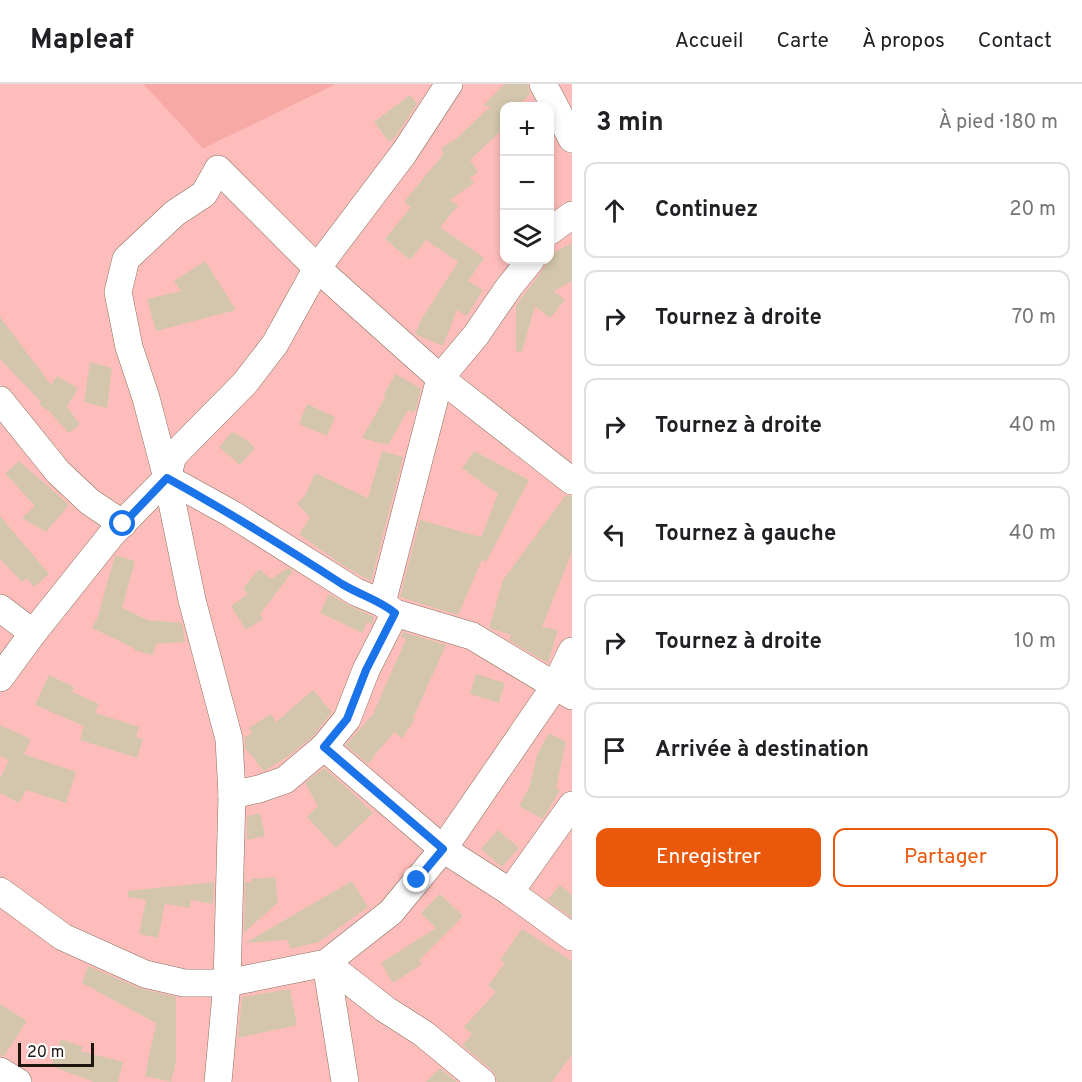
<!DOCTYPE html>
<html lang="fr">
<meta charset="utf-8">
<style>
:root{--surface:#fff;--page:#f2f2f2;--text:#202124;--muted:#757577;--line:#e0e0e0;--accent:#ea580c}
body{margin:0;font-family:Overpass,sans-serif;background:var(--page);color:var(--text)}
.controls{position:absolute;right:18px;top:18px;display:grid;overflow:hidden;border-radius:12px;box-shadow:0 3px 9px #0003}
.controls button{width:54px;height:54px;display:grid;place-items:center;padding:0;border:0;border-bottom:2px solid var(--line);background:var(--surface);color:var(--text);font:30px sans-serif}
.scale{position:absolute;left:18px;bottom:15px;width:76px;box-sizing:border-box;padding-left:6px;border:3px solid #1d150e;border-top:0;font-size:16px;line-height:21px;white-space:nowrap;color:#1d150e;-webkit-text-stroke:4px #fff;paint-order:stroke}
.stop{position:absolute;width:18px;height:18px;margin:-14px;border:4px solid #1a73e8;border-radius:50%;background:#fff}
.stop.end{background:#1a73e8;border-color:#fff;box-shadow:0 2px 6px #0008}
.list{margin:0;padding:0;list-style:none}
h2{display:flex;justify-content:space-between;align-items:center;height:78px;margin:0;padding:0 24px;font-size:26px}
h2 small{font-size:20px;font-weight:400;color:var(--muted)}
.list li{display:grid;grid-template-columns:39px 1fr auto;gap:18px;align-items:center;box-sizing:border-box;height:96px;margin:0 12px 12px;padding:0 12px;border:2px solid var(--line);border-radius:12px}
.list b{display:block;font-size:22px;white-space:nowrap}
.list em{font-size:20px;font-style:normal;color:var(--muted)}
.actions{display:flex;gap:12px;padding:18px 24px}
.actions a{flex:1;padding:14px 0;border:2px solid var(--accent);border-radius:12px;text-align:center;font-size:21px;color:var(--accent)}
.actions .main{background:var(--accent);color:#fff}
.icon{flex:none;width:33px;height:33px;fill:none;stroke:currentColor;stroke-width:2;stroke-linecap:round;stroke-linejoin:round}
.map{position:relative;flex:none;width:572px;height:998px;overflow:hidden}
header{display:flex;align-items:center;gap:36px;box-sizing:border-box;height:84px;padding:0 30px;background:var(--surface);border-bottom:2px solid var(--line)}
header strong{font-size:28px}
nav{display:flex;gap:33px;margin-inline-start:auto;font-size:21px}
main{display:flex}
aside{flex:1;background:var(--surface)}
.map>svg:first-child{display:block}
.green{fill:#febdba;fill-rule:evenodd}
.forest{fill:#f9a9a5}
.building{fill:#d3c6ac}
.lines{fill:none;stroke-linecap:round;stroke-linejoin:round}
.minor-casing{stroke:#85715e;stroke-width:28}
.minor{stroke:#fff;stroke-width:27}
.route{stroke:#1a73e8;stroke-width:8}
</style>
<header>
<strong>Mapleaf</strong>
<nav><a>Accueil</a><a>Carte</a><a>À propos</a><a>Contact</a></nav>
</header>
<main>
<div class="map">
<svg width="572" height="998" viewBox="0 0 572 998">
<rect width="100%" height="100%" fill="#fff6ed"/>
<path class="green" d="M 0,0 L 143,0 L 203,65 L 337,0 L 572,0 L 572,998 L 0,998 ZM 505,22 L 550,22 L 550,176 L 505,176 Z"/>
<path class="forest" d="M 143,0 L 337,0 L 203,65 Z"/>
<g class="building">
<path d="M 505,0 L 527,0 L 530,10 L 518,22 L 504,22 L 504,44 L 470,76 L 478,88 L 470,94 L 474,99 L 450,116 L 458,122 L 440,143 L 484,174 L 468,197 L 483,206 L 467,232 L 457,226 L 443,262 L 415,250 L 421,236 L 458,178 L 426,156 L 410,176 L 385,155 L 411,123 L 404,118 L 444,69 L 441,64 L 457,54 L 491,22 L 483,22 Z"/>
<path d="M 410,11 L 417,20 L 396,52 L 389,58 L 374,38 Z"/>
<path d="M 572,159 L 572,197 L 554,207 L 565,216 L 550,234 L 535,222 L 522,268 L 516,267 L 516,221 L 543,186 L 553,169 Z"/>
<path d="M 205,177 L 236,226 L 156,247 L 147,215 L 181,207 L 174,197 Z"/>
<path d="M 0,233 L 51,301 L 57,292 L 78,304 L 67,323 L 80,340 L 69,349 L 49,327 L 39,321 L 41,318 L 0,275 Z"/>
<path d="M 90,278 L 112,284 L 107,324 L 84,318 Z"/>
<path d="M 396,290 L 421,305 L 416,325 L 413,329 L 408,326 L 388,361 L 362,354 L 386,312 L 383,311 Z"/>
<path d="M 307,320 L 335,333 L 327,352 L 299,340 Z"/>
<path d="M 232,348 L 244,354 L 255,364 L 240,381 L 219,363 Z"/>
<path d="M 382,367 L 403,373 L 371,497 L 342,481 L 299,450 L 310,434 L 297,419 L 305,412 L 315,389 L 368,414 Z"/>
<path d="M 474,367 L 529,396 L 486,478 L 482,476 L 458,531 L 400,513 L 420,436 L 481,453 L 498,410 L 462,384 Z"/>
<path d="M 19,377 L 69,421 L 46,448 L 22,434 L 35,422 L 5,389 Z"/>
<path d="M 566,411 L 572,412 L 572,468 L 542,543 L 558,546 L 548,579 L 509,556 L 511,551 L 489,544 L 503,496 Z"/>
<path d="M 0,432 L 49,490 L 34,503 L 27,494 L 22,498 L 0,475 Z"/>
<path d="M 115,471 L 135,477 L 122,524 L 148,536 L 182,539 L 185,558 L 156,560 L 153,571 L 134,566 L 134,564 L 92,544 L 98,532 Z"/>
<path d="M 288,484 L 293,487 L 260,530 L 263,535 L 246,546 L 231,522 L 248,510 L 243,505 L 259,485 L 271,495 Z"/>
<path d="M 329,510 L 350,522 L 374,533 L 372,540 L 367,538 L 363,549 L 320,529 Z"/>
<path d="M 403,548 L 446,561 L 413,634 L 415,635 L 402,654 L 394,648 L 368,680 L 346,661 L 373,630 L 406,555 L 401,553 Z"/>
<path d="M 476,590 L 505,599 L 499,619 L 470,610 Z"/>
<path d="M 49,591 L 74,603 L 72,608 L 99,620 L 95,629 L 139,643 L 136,653 L 143,655 L 137,674 L 80,656 L 84,642 L 35,621 Z"/>
<path d="M 313,606 L 332,628 L 313,652 L 290,671 L 264,687 L 245,664 L 245,653 L 252,649 L 249,644 L 271,630 L 276,638 Z"/>
<path d="M 0,641 L 31,655 L 24,670 L 76,688 L 66,719 L 26,706 L 19,719 L 0,709 L 0,694 L 9,676 L 0,672 Z"/>
<path d="M 549,649 L 566,658 L 556,704 L 560,706 L 543,735 L 519,722 L 529,704 L 537,671 Z"/>
<path d="M 324,684 L 356,712 L 373,729 L 336,764 L 307,733 L 318,722 L 305,699 Z"/>
<path d="M 260,729 L 265,752 L 247,756 L 247,732 Z"/>
<path d="M 498,746 L 519,764 L 502,783 L 481,765 Z"/>
<path d="M 275,793 L 278,818 L 244,849 L 245,798 L 252,799 L 251,795 Z"/>
<path d="M 352,797 L 368,823 L 319,858 L 290,865 L 288,856 L 245,859 Z"/>
<path d="M 214,798 L 213,820 L 191,816 L 190,824 L 165,820 L 158,854 L 139,850 L 146,816 L 128,813 L 128,807 Z"/>
<path d="M 560,801 L 572,811 L 572,834 L 547,816 Z"/>
<path d="M 440,810 L 463,832 L 419,876 L 422,880 L 393,899 L 381,879 L 436,844 L 421,829 Z"/>
<path d="M 522,845 L 572,877 L 572,971 L 552,998 L 497,998 L 496,992 L 492,986 L 462,961 L 472,950 L 464,943 L 496,908 L 488,902 L 505,879 L 500,876 Z"/>
<path d="M 88,882 L 139,904 L 176,913 L 176,977 L 171,998 L 145,992 L 156,939 L 82,899 Z"/>
<path d="M 290,905 L 297,941 L 238,954 L 242,913 Z"/>
<path d="M 0,920 L 27,937 L 4,972 L 0,971 Z"/>
<path d="M 61,955 L 83,963 L 81,967 L 123,978 L 118,998 L 94,998 L 51,982 Z"/>
<path d="M 440,984 L 457,998 L 426,998 Z"/>
</g>
<g class="lines">
<defs>
<g id="minor">
<path d="M 543,0 L 572,55"/>
<path d="M 550,147 L 572,131"/>
<path d="M 0,316 L 58,388 L 90,418 L 123,440"/>
<path d="M 167,394 L 232,430 L 356,508 L 382,519 L 395,529 L 472,552 L 572,612"/>
<path d="M 382,519 L 440,294 L 476,251 L 509,203 L 531,176"/>
<path d="M 0,524 L 33,549"/>
<path d="M 0,594 L 33,549 L 112,450 L 167,394 L 173,372 L 245,299 L 275,260 L 317,184 L 404,69 L 449,0"/>
<path d="M 324,663 L 443,765 L 510,808 L 572,853"/>
<path d="M 232,711 L 259,705 L 285,696 L 324,663 L 347,635 L 366,586 L 395,529"/>
<path d="M 0,807 L 63,853 L 145,890 L 184,899 L 227,899 L 326,879 L 391,828 L 443,765 L 555,602 L 572,567"/>
<path d="M 510,808 L 572,721"/>
<path d="M 326,879 L 385,925 L 424,950 L 482,998"/>
<path d="M 326,879 L 345,998"/>
<path d="M 0,987 L 18,998"/>
<path d="M 218,998 L 227,899 L 232,711 L 229,655 L 192,516 L 167,394 L 146,314 L 129,263 L 118,208 L 126,175 L 175,129 L 204,110 L 218,85 L 317,184 L 440,294 L 572,397"/>
</g>
</defs>
<use href="#minor" class="minor-casing"/>
<use href="#minor" class="minor"/>
</g>
<g class="lines">
<path class="route" d="M 123,440 L 167,394 C 227,427 285,463 342,500 C 360,511 379,516 395,529 L 366,586 L 347,635 L 324,663 L 443,765 L 417,796"/>
</g>
</svg>
<div class="controls">
<button>+</button>
<button>−</button>
<button><svg class="icon" aria-label="layers" viewBox="0 0 24 24"><path d="M12 4l9 5-9 5-9-5zM3 14l9 5 9-5"/></svg></button>
</div>
<div class="scale">20 m</div>
<div class="stop" style="left:123px;top:440px"></div>
<div class="stop end" style="left:417px;top:796px"></div>
</div>
<aside>
<h2>3 min<small>À pied · 180 m</small></h2>
<ul class="list">
<li><svg class="icon" aria-label="ahead" viewBox="0 0 24 24"><path d="M12 20V5M6 11l6-6 6 6"/></svg><div><b>Continuez</b></div><em>20 m</em></li>
<li><svg class="icon" aria-label="right" viewBox="0 0 24 24"><path d="M7 20v-9h11M14 6l5 5-5 5"/></svg><div><b>Tournez à droite</b></div><em>70 m</em></li>
<li><svg class="icon" aria-label="right" viewBox="0 0 24 24"><path d="M7 20v-9h11M14 6l5 5-5 5"/></svg><div><b>Tournez à droite</b></div><em>40 m</em></li>
<li><svg class="icon" aria-label="left" viewBox="0 0 24 24"><path d="M17 20v-9H6M10 6l-5 5 5 5"/></svg><div><b>Tournez à gauche</b></div><em>40 m</em></li>
<li><svg class="icon" aria-label="right" viewBox="0 0 24 24"><path d="M7 20v-9h11M14 6l5 5-5 5"/></svg><div><b>Tournez à droite</b></div><em>10 m</em></li>
<li><svg class="icon" aria-label="arrive" viewBox="0 0 24 24"><path d="M6 21V4h12l-3 4 3 4H6"/></svg><div><b>Arrivée à destination</b></div></li>
</ul>
<div class="actions"><a class="main">Enregistrer</a><a>Partager</a></div>
</aside>
</main>
